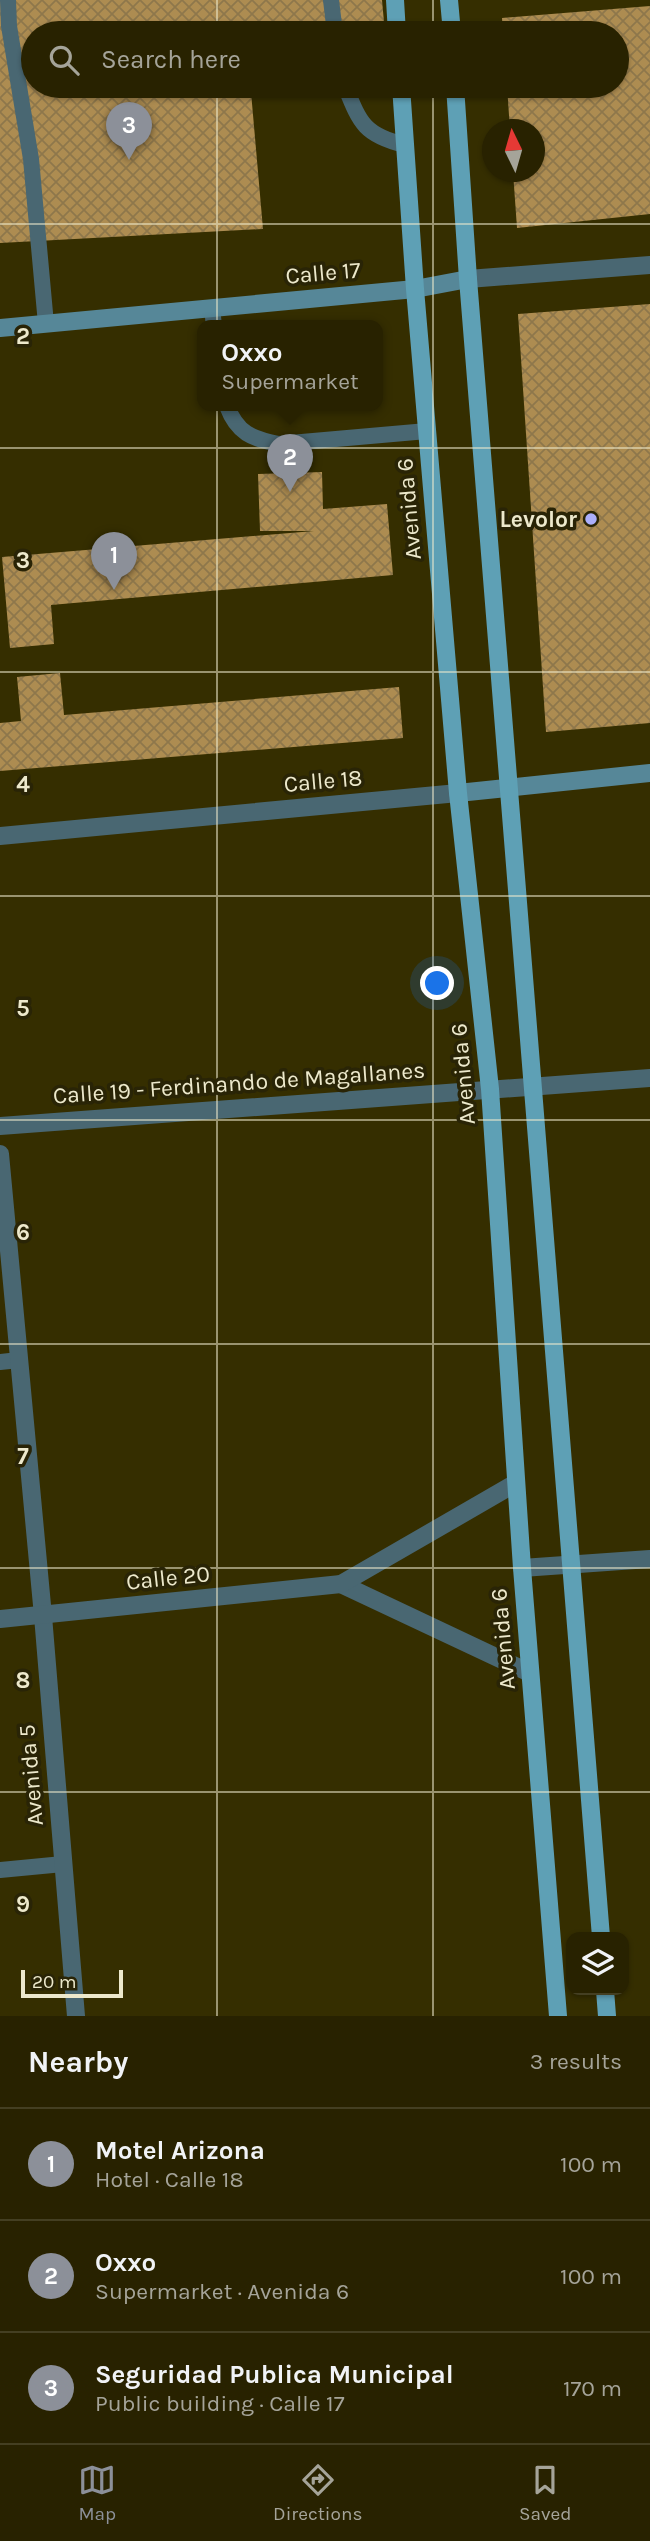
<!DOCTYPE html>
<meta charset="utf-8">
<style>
:root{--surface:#282200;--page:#302a0a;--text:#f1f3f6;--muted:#a5a499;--line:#443f22;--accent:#8c9099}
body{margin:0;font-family:Karla,sans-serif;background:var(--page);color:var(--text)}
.controls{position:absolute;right:21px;bottom:21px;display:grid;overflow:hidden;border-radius:14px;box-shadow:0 2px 5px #0004}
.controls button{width:63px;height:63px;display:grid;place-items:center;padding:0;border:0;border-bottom:2px solid var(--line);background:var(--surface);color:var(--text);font:35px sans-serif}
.compass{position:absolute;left:482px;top:119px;width:63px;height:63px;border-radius:50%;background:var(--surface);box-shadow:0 2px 5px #0004;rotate:355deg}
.scale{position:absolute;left:21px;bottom:18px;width:102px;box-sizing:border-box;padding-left:7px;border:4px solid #ede9cc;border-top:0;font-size:19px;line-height:24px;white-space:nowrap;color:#ede9cc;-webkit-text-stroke:5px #292406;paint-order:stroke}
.you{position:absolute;left:438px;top:984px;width:24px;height:24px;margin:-18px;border:5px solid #fff;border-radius:50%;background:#1a73e8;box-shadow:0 0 0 10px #1a73e833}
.badge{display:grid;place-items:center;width:46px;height:46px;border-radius:50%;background:var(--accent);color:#fff;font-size:23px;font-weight:700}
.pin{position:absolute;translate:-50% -58px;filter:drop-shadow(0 2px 4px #0008)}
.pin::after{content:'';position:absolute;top:37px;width:24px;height:21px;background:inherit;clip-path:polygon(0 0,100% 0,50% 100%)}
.popup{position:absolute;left:197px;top:320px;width:186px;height:91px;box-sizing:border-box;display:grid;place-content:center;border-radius:14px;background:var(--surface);filter:drop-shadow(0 2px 5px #0005);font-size:23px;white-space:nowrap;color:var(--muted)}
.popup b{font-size:26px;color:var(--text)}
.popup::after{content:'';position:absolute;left:50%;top:100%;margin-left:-14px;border:14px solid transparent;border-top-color:var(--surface)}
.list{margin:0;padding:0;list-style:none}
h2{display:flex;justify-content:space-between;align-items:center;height:91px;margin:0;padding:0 28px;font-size:30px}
h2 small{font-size:23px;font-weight:400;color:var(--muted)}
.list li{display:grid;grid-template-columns:46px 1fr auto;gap:21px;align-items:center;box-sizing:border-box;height:112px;padding:0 28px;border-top:2px solid var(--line)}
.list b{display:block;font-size:26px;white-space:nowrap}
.list p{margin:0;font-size:23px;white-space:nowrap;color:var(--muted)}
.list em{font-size:23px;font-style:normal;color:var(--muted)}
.icon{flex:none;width:38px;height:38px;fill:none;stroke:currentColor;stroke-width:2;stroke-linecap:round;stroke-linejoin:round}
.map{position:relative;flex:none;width:650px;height:2016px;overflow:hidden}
.search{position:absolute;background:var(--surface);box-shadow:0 2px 5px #0004;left:21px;right:21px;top:21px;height:77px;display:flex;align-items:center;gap:18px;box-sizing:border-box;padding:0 24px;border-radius:38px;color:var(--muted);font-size:26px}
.sheet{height:427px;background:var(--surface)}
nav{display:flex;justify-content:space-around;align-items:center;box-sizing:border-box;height:98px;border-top:2px solid var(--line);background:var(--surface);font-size:19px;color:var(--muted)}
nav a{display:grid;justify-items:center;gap:4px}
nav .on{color:var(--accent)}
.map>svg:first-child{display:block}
.building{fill:url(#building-cross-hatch)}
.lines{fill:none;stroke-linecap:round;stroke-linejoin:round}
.lane{stroke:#496772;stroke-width:16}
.street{stroke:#496772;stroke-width:18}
.secondary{stroke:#568798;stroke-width:18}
.primary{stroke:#5ea0b5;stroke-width:18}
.grid{fill:none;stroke:#ede9cc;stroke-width:2;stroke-opacity:0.55}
.poi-dot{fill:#abaffb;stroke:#292406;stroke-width:2.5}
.labels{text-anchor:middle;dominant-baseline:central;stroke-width:7;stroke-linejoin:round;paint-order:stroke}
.street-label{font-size:23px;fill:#ede9cc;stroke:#292406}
.poi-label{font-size:23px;font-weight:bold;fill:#ede9cc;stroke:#292406;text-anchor:end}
.grid-label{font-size:23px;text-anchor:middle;font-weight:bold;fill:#ede9cc;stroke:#292406;stroke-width:7;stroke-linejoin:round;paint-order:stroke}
</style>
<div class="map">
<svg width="650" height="2016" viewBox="0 0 650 2016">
<defs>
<pattern id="building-cross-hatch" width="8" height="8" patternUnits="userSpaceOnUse" patternTransform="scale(1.75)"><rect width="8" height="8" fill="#ad8c51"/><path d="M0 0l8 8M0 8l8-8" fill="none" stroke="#8e774b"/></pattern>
</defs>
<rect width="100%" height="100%" fill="#352e00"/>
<g class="building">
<path d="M 0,0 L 382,0 L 385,33 L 33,33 L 33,86 L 299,86 L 299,88 L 251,92 L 263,229 L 0,243 Z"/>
<path d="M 650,6 L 650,214 L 517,228 L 513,172 L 534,172 L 534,130 L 510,130 L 507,86 L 617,86 L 617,33 L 503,33 L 502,18 Z"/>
<path d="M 650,304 L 650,723 L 546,732 L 518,314 Z"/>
<path d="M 322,472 L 323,509 L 387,504 L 393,575 L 51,605 L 54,644 L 10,648 L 2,557 L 314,531 L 260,531 L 258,474 Z"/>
<path d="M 60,673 L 64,715 L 399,687 L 403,738 L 0,771 L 0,723 L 21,721 L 17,677 Z"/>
</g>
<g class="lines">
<g class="lane">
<path d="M 8,0 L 9,26 L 31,159 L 46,324"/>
<path d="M 331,0 L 335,33"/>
<path d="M 345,86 C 360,123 364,135 405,145"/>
<path d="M 212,308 L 214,326"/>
<path d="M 227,406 C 237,433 252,439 279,444 L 427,431"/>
<path d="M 0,1362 L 19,1360"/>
<path d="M 0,1870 L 63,1864"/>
</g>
<g class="street">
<path d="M 468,279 L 650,265"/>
<path d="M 0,836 L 458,793"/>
<path d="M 0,1126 L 650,1078"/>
<path d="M 0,1154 L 43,1616 L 76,2016"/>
<path d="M 522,1568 L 650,1559"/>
<path d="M 341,1584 L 530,1673"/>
<path d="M 0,1619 L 341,1584 L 516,1483"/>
</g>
<g class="secondary">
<path d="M 0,328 L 415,289 L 468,279"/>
<path d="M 458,793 L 650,773"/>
</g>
<g class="primary">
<path d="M 395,0 L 397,33"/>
<path d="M 449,0 L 452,33"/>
<path d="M 401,86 L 415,289 L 458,793 L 490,1089 L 522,1568 L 558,2016"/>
<path d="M 455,86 L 468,279 L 601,1937"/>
<path d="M 605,1990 L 607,2016"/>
</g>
</g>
<path class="grid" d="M 217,0 L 217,33M 433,0 L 433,33M 217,86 L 217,2016M 433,86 L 433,2016M 0,224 L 650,224M 0,448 L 650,448M 0,672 L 650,672M 0,896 L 650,896M 0,1120 L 650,1120M 0,1344 L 650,1344M 0,1568 L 650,1568M 0,1792 L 650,1792"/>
<circle class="poi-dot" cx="591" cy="519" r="7"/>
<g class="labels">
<g class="street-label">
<text transform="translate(323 273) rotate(-5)">Calle 17</text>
<text transform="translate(409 509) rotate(-95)">Avenida 6</text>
<text transform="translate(323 781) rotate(-5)">Calle 18</text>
<text transform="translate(463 1074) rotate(-95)">Avenida 6</text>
<text transform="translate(239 1083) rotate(-4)">Calle 19 - Ferdinando de Magallanes</text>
<text transform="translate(168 1578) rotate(-6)">Calle 20</text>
<text transform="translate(503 1639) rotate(-95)">Avenida 6</text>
<text transform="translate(31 1775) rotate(-95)">Avenida 5</text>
</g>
<g class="poi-label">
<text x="577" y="519">Levolor</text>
</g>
</g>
<g class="grid-label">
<text x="23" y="344">2</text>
<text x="23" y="568">3</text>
<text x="23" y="792">4</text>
<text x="23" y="1016">5</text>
<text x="23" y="1240">6</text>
<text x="23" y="1464">7</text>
<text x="23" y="1688">8</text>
<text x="23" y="1912">9</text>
</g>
</svg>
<div class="controls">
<button><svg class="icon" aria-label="layers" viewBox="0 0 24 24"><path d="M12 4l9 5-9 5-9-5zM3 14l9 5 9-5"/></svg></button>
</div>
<svg class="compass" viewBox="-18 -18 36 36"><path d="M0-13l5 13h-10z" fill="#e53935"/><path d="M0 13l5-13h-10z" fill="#a5a499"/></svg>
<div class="scale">20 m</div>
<div class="you"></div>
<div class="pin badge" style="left:114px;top:590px">1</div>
<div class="pin badge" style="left:290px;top:492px">2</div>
<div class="popup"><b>Oxxo</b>Supermarket</div>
<div class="pin badge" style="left:129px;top:160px">3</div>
<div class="search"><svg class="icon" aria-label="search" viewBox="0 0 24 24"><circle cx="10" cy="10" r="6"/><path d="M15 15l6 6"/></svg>Search here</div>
</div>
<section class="sheet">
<h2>Nearby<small>3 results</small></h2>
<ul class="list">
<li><span class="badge">1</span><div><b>Motel Arizona</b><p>Hotel · Calle 18</p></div><em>100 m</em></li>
<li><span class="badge">2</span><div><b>Oxxo</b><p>Supermarket · Avenida 6</p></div><em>100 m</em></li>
<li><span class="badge">3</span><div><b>Seguridad Publica Municipal</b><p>Public building · Calle 17</p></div><em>170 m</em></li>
</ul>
</section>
<nav>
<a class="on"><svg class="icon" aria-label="map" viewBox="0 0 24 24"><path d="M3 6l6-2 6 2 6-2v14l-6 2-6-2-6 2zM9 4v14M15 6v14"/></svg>Map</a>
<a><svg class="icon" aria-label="directions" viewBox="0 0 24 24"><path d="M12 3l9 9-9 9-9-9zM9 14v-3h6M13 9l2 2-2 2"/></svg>Directions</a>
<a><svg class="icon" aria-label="saved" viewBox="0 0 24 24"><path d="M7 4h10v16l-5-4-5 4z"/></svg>Saved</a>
</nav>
